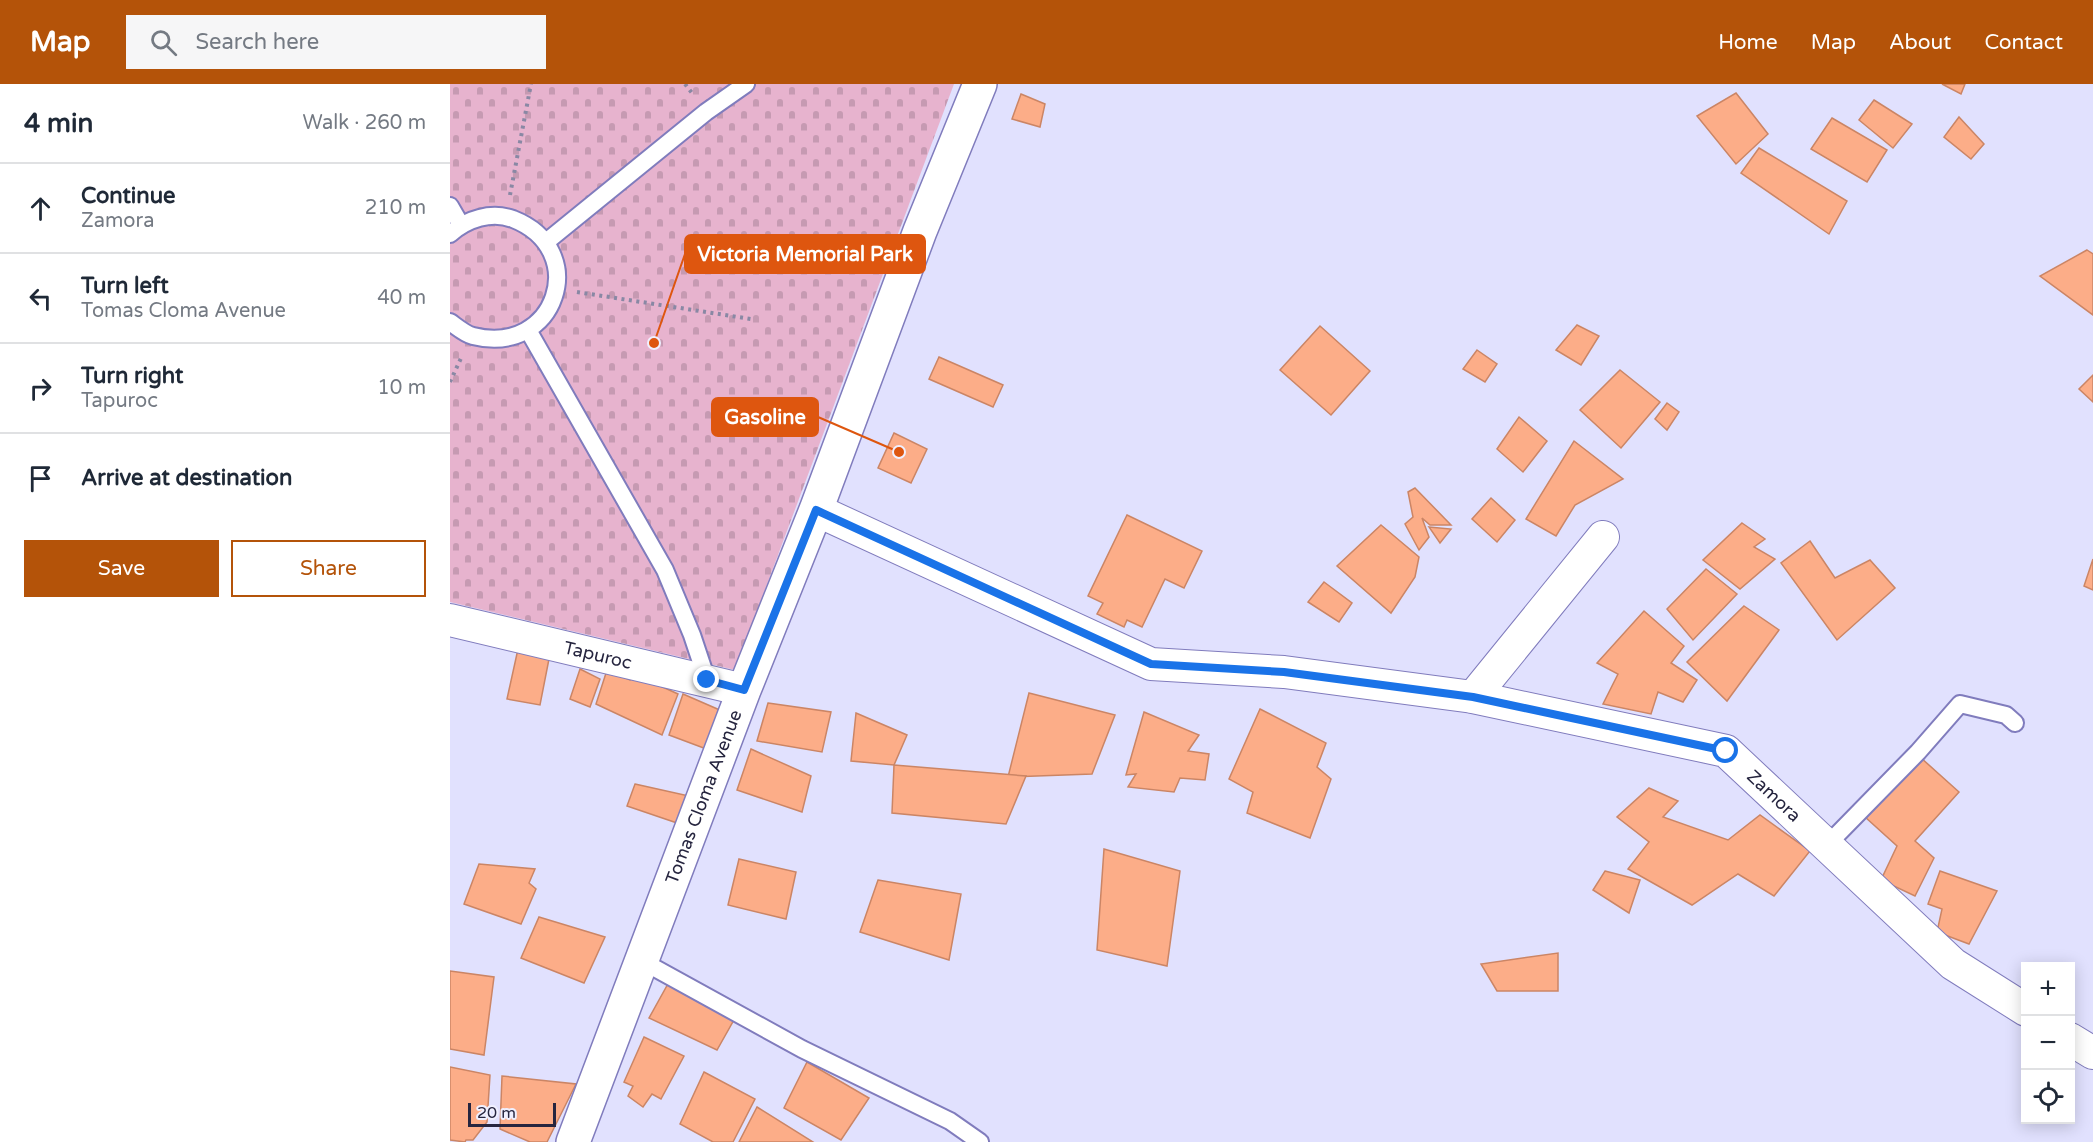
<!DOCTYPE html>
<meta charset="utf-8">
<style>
:root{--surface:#fff;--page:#f6f6f7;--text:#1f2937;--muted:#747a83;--line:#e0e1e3;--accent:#b45309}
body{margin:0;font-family:"Varela Round",sans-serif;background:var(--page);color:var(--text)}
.controls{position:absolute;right:18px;bottom:18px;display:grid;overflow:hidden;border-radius:0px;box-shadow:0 3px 15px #0003}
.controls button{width:54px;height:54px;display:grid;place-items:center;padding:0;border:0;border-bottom:2px solid var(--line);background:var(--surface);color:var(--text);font:30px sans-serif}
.scale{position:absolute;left:18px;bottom:15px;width:88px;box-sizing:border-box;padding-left:6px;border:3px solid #26253f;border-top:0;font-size:16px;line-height:21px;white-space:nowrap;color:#26253f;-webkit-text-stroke:4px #f0f0ff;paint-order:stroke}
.stop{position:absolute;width:18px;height:18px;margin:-14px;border:4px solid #1a73e8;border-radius:50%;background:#fff}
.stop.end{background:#1a73e8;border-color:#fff;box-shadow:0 2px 6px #0008}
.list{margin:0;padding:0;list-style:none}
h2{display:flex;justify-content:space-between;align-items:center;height:78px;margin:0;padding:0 24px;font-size:26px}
h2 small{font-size:20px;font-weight:400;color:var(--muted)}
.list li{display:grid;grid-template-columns:39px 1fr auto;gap:18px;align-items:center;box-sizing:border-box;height:90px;padding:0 24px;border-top:2px solid var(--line)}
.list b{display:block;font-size:22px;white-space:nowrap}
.list p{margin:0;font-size:20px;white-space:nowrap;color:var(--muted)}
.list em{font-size:20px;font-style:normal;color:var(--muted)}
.actions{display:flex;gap:12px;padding:18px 24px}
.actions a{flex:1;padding:14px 0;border:2px solid var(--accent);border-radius:0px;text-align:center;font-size:21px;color:var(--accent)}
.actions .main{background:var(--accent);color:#fff}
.icon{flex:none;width:33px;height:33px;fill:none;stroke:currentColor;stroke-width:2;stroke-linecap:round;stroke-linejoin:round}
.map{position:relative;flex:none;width:1643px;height:1058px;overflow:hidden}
header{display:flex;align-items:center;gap:36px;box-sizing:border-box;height:84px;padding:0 30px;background:var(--accent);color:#fff}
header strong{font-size:28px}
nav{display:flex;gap:33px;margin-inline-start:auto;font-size:21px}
.search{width:420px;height:54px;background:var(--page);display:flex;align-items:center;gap:15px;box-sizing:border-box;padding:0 21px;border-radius:0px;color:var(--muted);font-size:22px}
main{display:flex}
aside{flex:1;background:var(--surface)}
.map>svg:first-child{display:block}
.cemetery{fill:url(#cemetery-stones)}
.building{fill:#fcad88;stroke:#cb8565;stroke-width:1.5}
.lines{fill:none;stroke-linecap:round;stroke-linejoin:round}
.service-casing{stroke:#807cbd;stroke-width:20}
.minor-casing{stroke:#807cbd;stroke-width:34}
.secondary-casing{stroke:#807cbd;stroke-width:36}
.path{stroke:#8988a4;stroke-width:4;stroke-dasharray:3 4.5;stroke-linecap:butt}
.service{stroke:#fff;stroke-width:16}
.minor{stroke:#fff;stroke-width:32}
.secondary{stroke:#fff;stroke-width:33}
.route{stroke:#1a73e8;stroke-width:8}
.labels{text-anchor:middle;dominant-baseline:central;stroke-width:4.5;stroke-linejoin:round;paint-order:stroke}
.street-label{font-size:18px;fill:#26253f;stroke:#f0f0ff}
.leader{fill:none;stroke:#de560f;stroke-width:2}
.callout-dot{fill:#de560f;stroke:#f0f0ff;stroke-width:2}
.callout{fill:#de560f;stroke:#de560f;stroke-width:2}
.callout-label{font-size:20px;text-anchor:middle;font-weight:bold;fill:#fff}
</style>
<header>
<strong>Map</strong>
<div class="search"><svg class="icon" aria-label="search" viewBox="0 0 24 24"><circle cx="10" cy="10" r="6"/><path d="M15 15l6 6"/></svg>Search here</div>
<nav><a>Home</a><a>Map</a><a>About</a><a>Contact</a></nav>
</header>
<main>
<aside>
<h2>4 min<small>Walk · 260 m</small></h2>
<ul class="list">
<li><svg class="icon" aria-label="ahead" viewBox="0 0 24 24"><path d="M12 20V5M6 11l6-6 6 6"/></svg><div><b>Continue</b><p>Zamora</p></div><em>210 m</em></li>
<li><svg class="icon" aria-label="left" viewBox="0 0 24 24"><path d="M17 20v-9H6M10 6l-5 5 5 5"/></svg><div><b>Turn left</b><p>Tomas Cloma Avenue</p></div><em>40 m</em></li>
<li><svg class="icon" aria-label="right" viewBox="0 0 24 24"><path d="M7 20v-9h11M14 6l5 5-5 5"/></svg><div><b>Turn right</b><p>Tapuroc</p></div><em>10 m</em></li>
<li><svg class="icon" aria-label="arrive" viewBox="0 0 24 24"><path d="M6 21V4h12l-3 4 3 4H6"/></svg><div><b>Arrive at destination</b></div></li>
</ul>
<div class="actions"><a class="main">Save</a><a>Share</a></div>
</aside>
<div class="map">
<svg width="1643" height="1058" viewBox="0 0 1643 1058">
<defs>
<pattern id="cemetery-stones" width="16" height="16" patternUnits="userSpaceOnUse" patternTransform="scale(1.5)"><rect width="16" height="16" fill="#e7b3ce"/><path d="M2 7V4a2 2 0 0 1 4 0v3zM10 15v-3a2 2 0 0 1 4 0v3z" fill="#c69ab2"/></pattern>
</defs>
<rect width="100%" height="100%" fill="#e1e1fe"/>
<path class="cemetery" d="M 0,0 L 504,0 L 285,586 L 0,518 Z"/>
<g class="building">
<path d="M 1492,0 L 1515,0 L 1511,10 Z"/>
<path d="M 1286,9 L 1318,50 L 1286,80 L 1247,32 Z"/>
<path d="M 571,10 L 595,20 L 590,43 L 562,35 Z"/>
<path d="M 1424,16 L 1462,40 L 1443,64 L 1409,36 Z"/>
<path d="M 1509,33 L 1534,60 L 1521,75 L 1494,53 Z"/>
<path d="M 1382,34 L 1437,66 L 1417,98 L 1361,65 Z"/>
<path d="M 1309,64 L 1397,117 L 1379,150 L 1291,89 Z"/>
<path d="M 1637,166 L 1643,170 L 1643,231 L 1590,192 Z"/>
<path d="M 1127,241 L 1149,252 L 1131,281 L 1106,266 Z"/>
<path d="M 870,242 L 920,287 L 881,331 L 830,286 Z"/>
<path d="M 1027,266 L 1047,280 L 1035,298 L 1013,285 Z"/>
<path d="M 489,273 L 553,301 L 543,323 L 479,295 Z"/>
<path d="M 1170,286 L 1210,318 L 1171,364 L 1130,326 Z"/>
<path d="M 1643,291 L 1643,318 L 1629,305 Z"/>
<path d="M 1217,319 L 1229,328 L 1217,346 L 1205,335 Z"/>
<path d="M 1069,333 L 1097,357 L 1073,388 L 1047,365 Z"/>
<path d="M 444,349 L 477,365 L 461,399 L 428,384 Z"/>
<path d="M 1124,357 L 1173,395 L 1125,421 L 1106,452 L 1076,435 Z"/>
<path d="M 965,404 L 1001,441 L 980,441 L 972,434 L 979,453 L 969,466 L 955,440 L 963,433 L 958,408 Z"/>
<path d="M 1041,414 L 1065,436 L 1047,458 L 1022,435 Z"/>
<path d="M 677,431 L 752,467 L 734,504 L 715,495 L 692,543 L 677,536 L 674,543 L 647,530 L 653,519 L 638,512 Z"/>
<path d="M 1292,439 L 1315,455 L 1304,463 L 1325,475 L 1290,505 L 1253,476 Z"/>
<path d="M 931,441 L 969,473 L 965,493 L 941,529 L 887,482 Z"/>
<path d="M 979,443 L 1001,445 L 990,459 Z"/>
<path d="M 1360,457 L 1385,494 L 1420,476 L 1445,504 L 1387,556 L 1331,479 Z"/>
<path d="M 1643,475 L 1643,506 L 1634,502 Z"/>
<path d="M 1256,485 L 1287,510 L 1243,556 L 1217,525 Z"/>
<path d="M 874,498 L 902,519 L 889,538 L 858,518 Z"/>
<path d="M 1294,522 L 1329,546 L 1277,617 L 1237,578 Z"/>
<path d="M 1194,527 L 1234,562 L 1221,579 L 1247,596 L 1233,618 L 1208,608 L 1201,630 L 1153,620 L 1168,590 L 1147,579 Z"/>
<path d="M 68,565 L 99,575 L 90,621 L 57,615 Z"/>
<path d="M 130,585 L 150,595 L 140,623 L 120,615 Z"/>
<path d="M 157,586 L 180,596 L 182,589 L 228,610 L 212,651 L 146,620 Z"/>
<path d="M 579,609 L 665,631 L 642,690 L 558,693 Z"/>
<path d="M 233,610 L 272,627 L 259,666 L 219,651 Z"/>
<path d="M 318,619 L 381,628 L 372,668 L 307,657 Z"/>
<path d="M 810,625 L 876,659 L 867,683 L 881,695 L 860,754 L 797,729 L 803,708 L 779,695 Z"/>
<path d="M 694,628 L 749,651 L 738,667 L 759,670 L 755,696 L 730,694 L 724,708 L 678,703 L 686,690 L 676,691 Z"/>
<path d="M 406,629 L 457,651 L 444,681 L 401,677 Z"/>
<path d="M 301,665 L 361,692 L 352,728 L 287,706 Z"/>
<path d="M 1470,673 L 1509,708 L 1465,757 L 1484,774 L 1465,812 L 1431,796 L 1447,762 L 1415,733 Z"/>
<path d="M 444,681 L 576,692 L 556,740 L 442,729 Z"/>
<path d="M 185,700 L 239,712 L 230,740 L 177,722 Z"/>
<path d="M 1199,704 L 1228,717 L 1213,733 L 1278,756 L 1310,731 L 1360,767 L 1324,812 L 1288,790 L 1242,821 L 1178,785 L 1199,758 L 1167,733 Z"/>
<path d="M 654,765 L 730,787 L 717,882 L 647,866 Z"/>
<path d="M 289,775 L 346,788 L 336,835 L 278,821 Z"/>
<path d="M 29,780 L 85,785 L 79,799 L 86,805 L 71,840 L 14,820 Z"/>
<path d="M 1155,787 L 1190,796 L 1179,829 L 1143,806 Z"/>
<path d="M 1490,787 L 1547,807 L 1519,860 L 1487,848 L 1492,825 L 1478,820 Z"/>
<path d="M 428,796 L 511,810 L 499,876 L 410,848 Z"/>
<path d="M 89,833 L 155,853 L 134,899 L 71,874 Z"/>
<path d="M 1108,869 L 1108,907 L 1047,907 L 1031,880 Z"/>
<path d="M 0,887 L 44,893 L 34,971 L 0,965 Z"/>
<path d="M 219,898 L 285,934 L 267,966 L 199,934 Z"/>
<path d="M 194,953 L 234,972 L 211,1015 L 202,1010 L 193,1023 L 178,1012 L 183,1002 L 174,998 Z"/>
<path d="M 357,978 L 419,1014 L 391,1056 L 334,1024 Z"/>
<path d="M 0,983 L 40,991 L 37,1038 L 23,1056 L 16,1056 L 15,1058 L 0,1056 Z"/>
<path d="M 254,988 L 305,1015 L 283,1058 L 263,1058 L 230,1040 Z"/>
<path d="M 52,992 L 126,1000 L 97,1058 L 80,1058 L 50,1045 Z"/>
<path d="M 307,1023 L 363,1058 L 289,1058 Z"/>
</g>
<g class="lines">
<defs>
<g id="service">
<path d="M 0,122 L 11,141"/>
<path d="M 0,150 C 17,135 41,127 63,135 C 142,166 106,273 23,252 C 15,250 7,243 0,238"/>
<path d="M 96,158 L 256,28 L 296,0"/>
<path d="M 78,246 L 215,486 L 242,551 L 257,596"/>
<path d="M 1377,761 L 1468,668 L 1510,620 L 1556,631 L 1565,639"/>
<path d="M 192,877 L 352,965 L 500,1037 L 530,1058"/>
</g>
<g id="minor">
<path id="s1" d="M 366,426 L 701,580 L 834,588 L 1023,613 L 1276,667 L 1503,880 L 1576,926"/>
<path id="s2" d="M 0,536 L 294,606"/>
<path d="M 1023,613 L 1153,453"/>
<path d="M 1620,955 L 1643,969"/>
</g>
<g id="secondary">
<path id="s3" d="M 123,1058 L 294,606 L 366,426 L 470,147 L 530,0"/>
</g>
</defs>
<use href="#service" class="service-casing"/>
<use href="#minor" class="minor-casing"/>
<use href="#secondary" class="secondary-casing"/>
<g class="path">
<path d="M 235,0 L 242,9"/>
<path d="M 60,111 L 81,0"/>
<path d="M 127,208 L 301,235"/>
<path d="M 0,298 L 12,272"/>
</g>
<use href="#service" class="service"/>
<use href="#minor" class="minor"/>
<use href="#secondary" class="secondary"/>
</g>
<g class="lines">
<path class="route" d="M 257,596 L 294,606 L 366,426 L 701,580 L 834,588 L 1023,613 L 1276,667"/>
</g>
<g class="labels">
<g class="street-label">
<text stroke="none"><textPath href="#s2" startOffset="152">Tapuroc</textPath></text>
<text stroke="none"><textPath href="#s1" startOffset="1017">Zamora</textPath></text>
<text stroke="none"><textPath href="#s3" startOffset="369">Tomas Cloma Avenue</textPath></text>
</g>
</g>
<path class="leader" d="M204 259L235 170M449 368L368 333"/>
<g class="callout-dot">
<circle cx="204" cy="259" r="6"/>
<circle cx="449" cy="368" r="6"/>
</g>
<g class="callout">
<rect x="235" y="151" width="240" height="38" rx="6"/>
<rect x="262" y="314" width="106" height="38" rx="6"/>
</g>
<g class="callout-label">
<text x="355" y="177">Victoria Memorial Park</text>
<text x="315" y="340">Gasoline</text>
</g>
</svg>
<div class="controls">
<button>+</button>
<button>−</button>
<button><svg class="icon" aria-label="locate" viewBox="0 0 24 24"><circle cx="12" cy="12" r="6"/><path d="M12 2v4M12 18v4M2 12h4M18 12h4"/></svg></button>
</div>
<div class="scale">20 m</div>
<div class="stop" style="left:1276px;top:667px"></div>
<div class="stop end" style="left:257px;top:596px"></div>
</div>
</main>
